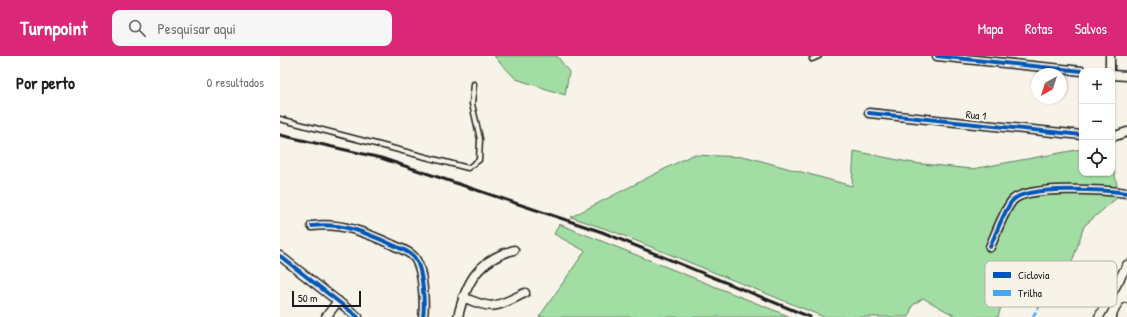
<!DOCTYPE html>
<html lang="pt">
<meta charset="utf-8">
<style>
:root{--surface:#fff;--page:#f6f6f6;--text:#202124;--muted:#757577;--line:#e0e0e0;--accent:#db2777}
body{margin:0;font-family:"Patrick Hand",sans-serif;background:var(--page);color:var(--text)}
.controls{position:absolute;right:12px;top:12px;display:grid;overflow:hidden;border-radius:8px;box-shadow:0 1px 3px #0004}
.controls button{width:36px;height:36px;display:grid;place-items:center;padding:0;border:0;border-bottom:1px solid var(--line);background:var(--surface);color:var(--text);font:20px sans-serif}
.compass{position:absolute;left:751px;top:12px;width:36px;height:36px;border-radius:50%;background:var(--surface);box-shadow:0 1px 3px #0004;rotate:219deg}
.scale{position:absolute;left:12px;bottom:10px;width:69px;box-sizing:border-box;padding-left:4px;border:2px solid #1c1c1c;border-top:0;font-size:11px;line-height:14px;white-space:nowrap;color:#1c1c1c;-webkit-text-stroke:3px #f7f3e8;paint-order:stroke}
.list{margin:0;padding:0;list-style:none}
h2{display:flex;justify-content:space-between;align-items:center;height:52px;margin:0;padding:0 16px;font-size:17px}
h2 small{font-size:13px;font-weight:400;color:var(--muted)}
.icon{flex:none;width:22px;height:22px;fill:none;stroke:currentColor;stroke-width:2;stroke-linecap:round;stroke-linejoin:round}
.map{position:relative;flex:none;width:847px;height:261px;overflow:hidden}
header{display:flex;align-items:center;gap:24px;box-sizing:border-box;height:56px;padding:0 20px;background:var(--accent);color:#fff}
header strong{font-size:19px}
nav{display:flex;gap:22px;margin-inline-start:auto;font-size:14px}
.search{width:280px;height:36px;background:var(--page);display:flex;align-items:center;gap:10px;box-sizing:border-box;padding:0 14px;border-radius:8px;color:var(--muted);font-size:15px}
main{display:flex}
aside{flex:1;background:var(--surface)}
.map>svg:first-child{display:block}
.green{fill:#a2dea4;stroke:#5f7d60}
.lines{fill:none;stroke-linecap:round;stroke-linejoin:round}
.lane-casing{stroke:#1c1c1c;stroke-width:7}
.street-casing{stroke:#1c1c1c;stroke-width:11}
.secondary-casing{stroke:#1c1c1c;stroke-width:14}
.lane{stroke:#f7f3e8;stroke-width:4}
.street{stroke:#f7f3e8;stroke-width:8}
.secondary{stroke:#f7f3e8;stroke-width:11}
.rail{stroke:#1c1c1c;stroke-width:3}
.quiet{stroke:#3fa9f5;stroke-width:3;stroke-dasharray:6 3;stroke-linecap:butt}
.cycleway-casing{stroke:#f7f3e8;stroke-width:6}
.cycleway{stroke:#0057b8;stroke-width:4}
.labels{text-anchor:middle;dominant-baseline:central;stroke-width:4;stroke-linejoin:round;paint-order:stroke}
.street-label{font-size:11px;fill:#1c1c1c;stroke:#f7f3e8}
.key{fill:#f7f3e8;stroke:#b5b2ab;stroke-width:1}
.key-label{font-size:11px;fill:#1c1c1c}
</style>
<header>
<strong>Turnpoint</strong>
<div class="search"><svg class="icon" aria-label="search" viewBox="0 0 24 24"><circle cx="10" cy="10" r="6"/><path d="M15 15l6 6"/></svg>Pesquisar aqui</div>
<nav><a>Mapa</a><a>Rotas</a><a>Salvos</a></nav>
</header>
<main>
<aside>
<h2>Por perto<small>0 resultados</small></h2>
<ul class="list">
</ul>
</aside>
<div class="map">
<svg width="847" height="261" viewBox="0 0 847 261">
<rect width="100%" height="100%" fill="#f7f3e8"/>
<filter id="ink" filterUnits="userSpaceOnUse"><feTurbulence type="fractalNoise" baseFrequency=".025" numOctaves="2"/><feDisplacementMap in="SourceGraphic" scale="8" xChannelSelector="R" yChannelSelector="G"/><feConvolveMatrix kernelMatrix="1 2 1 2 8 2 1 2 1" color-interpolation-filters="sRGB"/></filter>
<g filter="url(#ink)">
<g class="green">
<path d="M 214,0 L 277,0 L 289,16 L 285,39 L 236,23 Z"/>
<path d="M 802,93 L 802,117 L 832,117 L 832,103 L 839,140 L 804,170 L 780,243 L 728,227 L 718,261 L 677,261 L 643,242 L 632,250 L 629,261 L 544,261 L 332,175 L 291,161 L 412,99 L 467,101 L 572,130 L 574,95 L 633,107 L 692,113 Z"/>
<path d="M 279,168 L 511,261 L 259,261 L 305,195 L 274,178 Z"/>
</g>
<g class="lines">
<defs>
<g id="lane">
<path d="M 532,3 L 539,0"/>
<path d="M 0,63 L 188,112 L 199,104 L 200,83 L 192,48 L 194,28"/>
</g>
<g id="street">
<path d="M 657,0 L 802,15"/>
<path d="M 830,0 L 830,15"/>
<path d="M 832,19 L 847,20"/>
<path d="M 589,57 L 802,79"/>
<path d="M 832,81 L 847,76"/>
<path d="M 32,170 C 61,166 87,177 113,189 C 121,193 132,196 136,204 C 143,215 145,248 143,261"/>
<path d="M 710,191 C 715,180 725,152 733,144 C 748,129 825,134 847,137"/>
<path d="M 0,200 L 78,261"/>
<path d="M 183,241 C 214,255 215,251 245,237"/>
<path d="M 46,261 L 58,245"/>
<path d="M 178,261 C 186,226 198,204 234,194"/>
<path d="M 819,261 L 847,209"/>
</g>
<path id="secondary" d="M 843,261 L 847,253"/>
</defs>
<use href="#lane" class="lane-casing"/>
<use href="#street" class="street-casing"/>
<use href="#secondary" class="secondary-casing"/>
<use href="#lane" class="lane"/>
<use href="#street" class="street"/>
<use href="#secondary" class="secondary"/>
<path class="rail" d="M 0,79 L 101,102 L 322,176 L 530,261"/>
<path class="quiet" d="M 753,261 L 762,245"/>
<defs>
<g id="cycleway">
<path d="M 657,0 L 802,15"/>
<path d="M 589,57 L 802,79"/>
<path d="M 32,170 C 61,166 87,177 113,189 C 121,193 132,196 136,204 C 143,215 145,248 143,261"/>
<path d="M 710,191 C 715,180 725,152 733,144 C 748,129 825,134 847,137"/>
<path d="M 0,200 L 78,261"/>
</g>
</defs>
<use href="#cycleway" class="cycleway-casing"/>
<use href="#cycleway" class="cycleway"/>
</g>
</g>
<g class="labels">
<g class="street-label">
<text transform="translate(696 59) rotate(6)">Rua 1</text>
</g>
</g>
<rect x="705" y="205" width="132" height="46" rx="6" class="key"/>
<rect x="713" y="216" width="18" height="6" fill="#0057b8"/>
<rect x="713" y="234" width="18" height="6" fill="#3fa9f5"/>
<g class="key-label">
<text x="738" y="223">Ciclovia</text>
<text x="738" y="241">Trilha</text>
</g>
</svg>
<div class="controls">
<button>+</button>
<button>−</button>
<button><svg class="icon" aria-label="locate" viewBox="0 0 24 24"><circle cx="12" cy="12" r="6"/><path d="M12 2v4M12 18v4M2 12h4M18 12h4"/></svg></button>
</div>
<svg class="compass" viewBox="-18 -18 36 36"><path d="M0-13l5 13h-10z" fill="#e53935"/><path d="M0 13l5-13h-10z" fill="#757577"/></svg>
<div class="scale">50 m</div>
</div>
</main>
